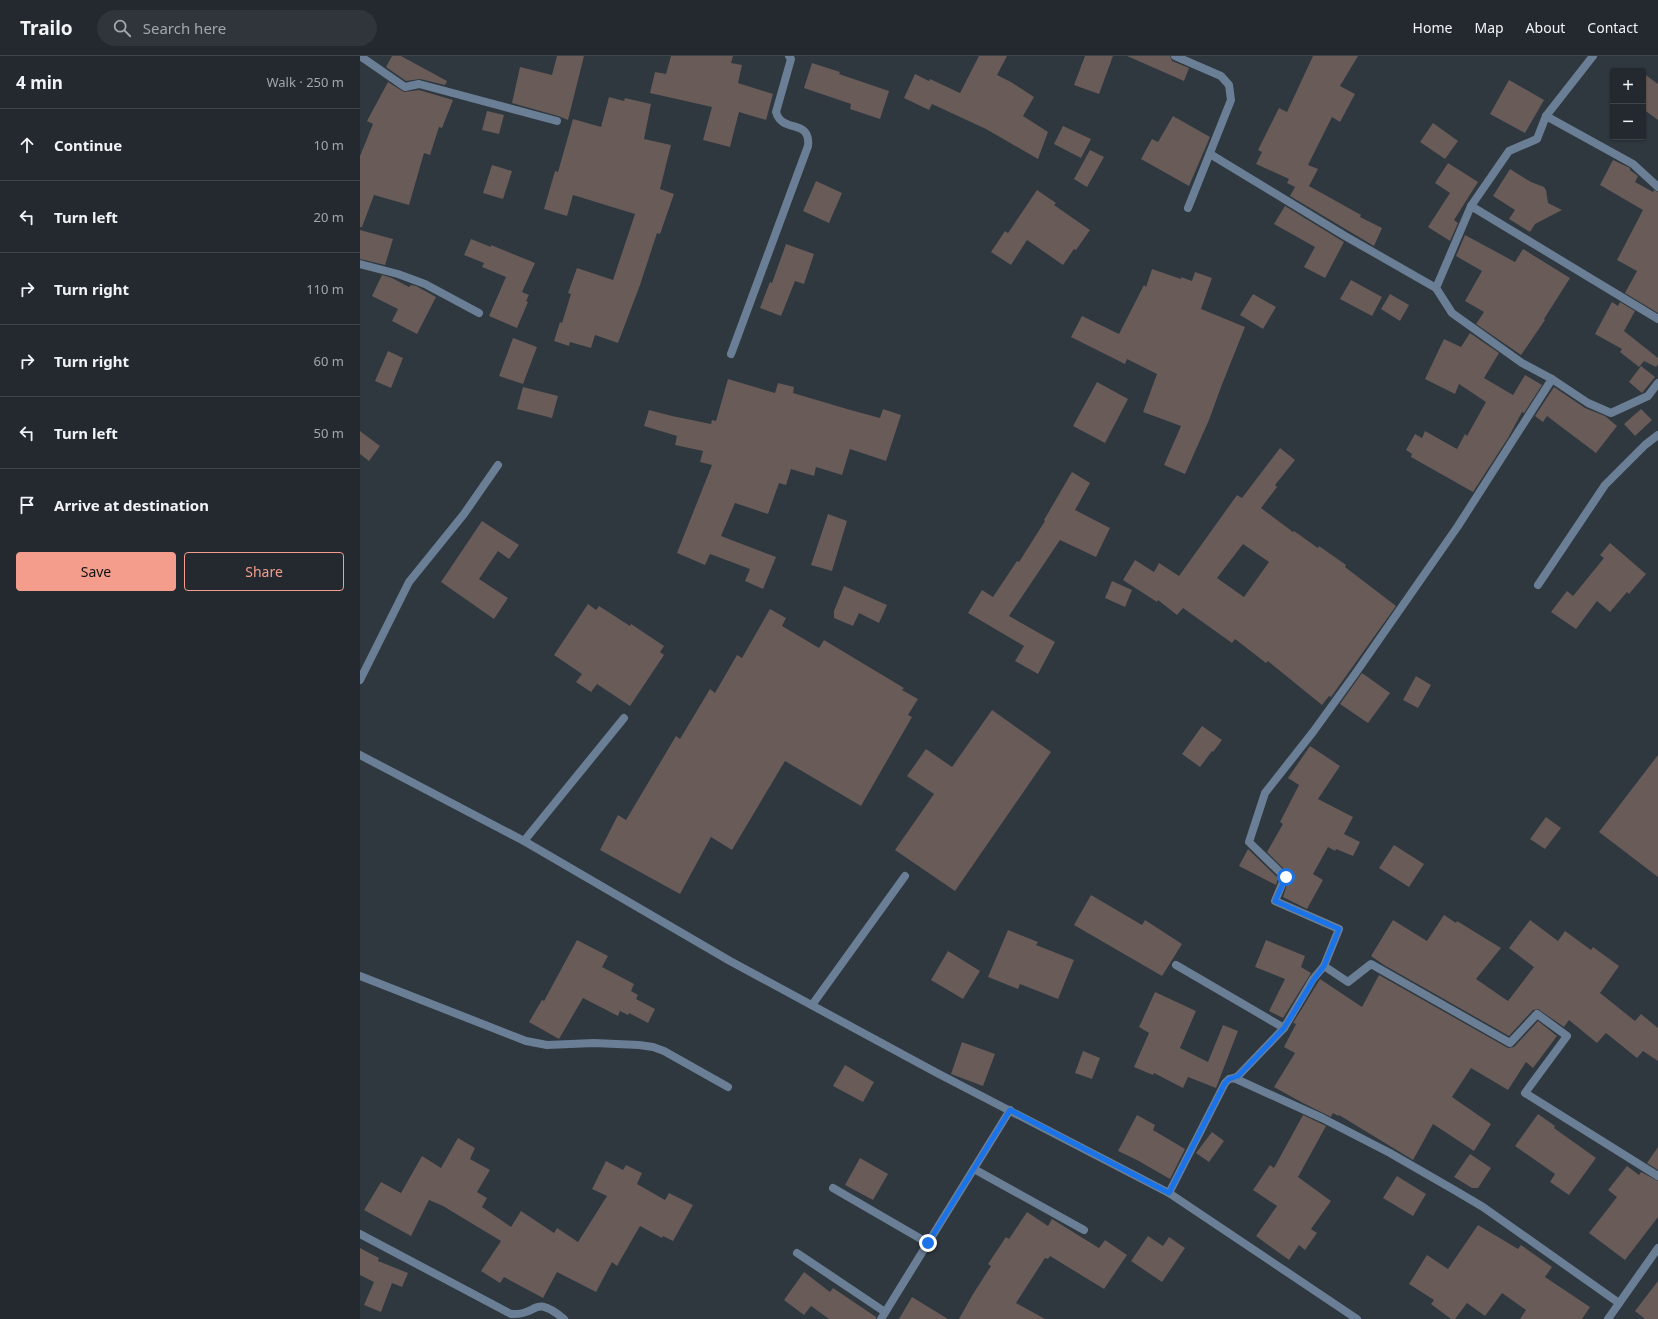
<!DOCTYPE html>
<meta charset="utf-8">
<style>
:root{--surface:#23292f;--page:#2f353b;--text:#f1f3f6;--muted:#a3a6aa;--line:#40454b;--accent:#f49d8c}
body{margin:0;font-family:"Noto Sans",sans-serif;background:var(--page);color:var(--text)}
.controls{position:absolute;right:12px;top:12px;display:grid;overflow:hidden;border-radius:4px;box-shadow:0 1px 3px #0004}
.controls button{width:36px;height:36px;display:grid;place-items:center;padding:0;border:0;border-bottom:1px solid var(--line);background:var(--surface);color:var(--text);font:20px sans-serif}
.stop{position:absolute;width:12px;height:12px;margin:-9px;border:3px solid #1a73e8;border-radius:50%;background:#fff}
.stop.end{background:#1a73e8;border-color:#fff;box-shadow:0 1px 4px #0008}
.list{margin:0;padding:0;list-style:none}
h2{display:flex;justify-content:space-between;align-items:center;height:52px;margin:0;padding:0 16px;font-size:17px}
h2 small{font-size:13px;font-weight:400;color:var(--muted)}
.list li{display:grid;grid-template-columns:26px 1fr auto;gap:12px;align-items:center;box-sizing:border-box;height:72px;padding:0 16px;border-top:1px solid var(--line)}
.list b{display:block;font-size:15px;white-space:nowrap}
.list em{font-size:13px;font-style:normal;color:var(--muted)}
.actions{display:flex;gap:8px;padding:12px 16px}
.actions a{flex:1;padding:9px 0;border:1px solid var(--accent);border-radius:4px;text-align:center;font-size:14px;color:var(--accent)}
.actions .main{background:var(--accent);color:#111}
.icon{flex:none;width:22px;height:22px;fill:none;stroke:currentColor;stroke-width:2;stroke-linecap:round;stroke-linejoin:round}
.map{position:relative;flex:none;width:1298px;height:1263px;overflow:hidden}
header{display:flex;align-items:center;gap:24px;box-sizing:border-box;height:56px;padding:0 20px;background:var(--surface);border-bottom:1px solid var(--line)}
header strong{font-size:19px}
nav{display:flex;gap:22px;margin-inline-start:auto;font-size:14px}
.search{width:280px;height:36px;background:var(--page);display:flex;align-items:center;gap:10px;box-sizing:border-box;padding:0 14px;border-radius:22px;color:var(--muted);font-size:15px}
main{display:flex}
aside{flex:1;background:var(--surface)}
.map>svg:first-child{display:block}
.building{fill:#685b58;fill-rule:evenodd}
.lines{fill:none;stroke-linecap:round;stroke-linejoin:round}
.service{stroke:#6a7f95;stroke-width:8}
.minor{stroke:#6a7f95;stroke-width:8}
.tertiary{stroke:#6a7f95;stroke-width:8}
.route{stroke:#1a73e8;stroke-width:5}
</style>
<header>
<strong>Trailo</strong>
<div class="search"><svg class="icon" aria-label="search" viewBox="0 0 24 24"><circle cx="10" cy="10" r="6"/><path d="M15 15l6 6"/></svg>Search here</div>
<nav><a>Home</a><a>Map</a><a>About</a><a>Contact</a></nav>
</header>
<main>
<aside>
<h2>4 min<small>Walk · 250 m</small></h2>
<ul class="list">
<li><svg class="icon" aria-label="ahead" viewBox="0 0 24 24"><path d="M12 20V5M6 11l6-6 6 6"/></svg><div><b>Continue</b></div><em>10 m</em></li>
<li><svg class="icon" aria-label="left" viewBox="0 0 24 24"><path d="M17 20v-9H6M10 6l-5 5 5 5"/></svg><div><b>Turn left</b></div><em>20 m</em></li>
<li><svg class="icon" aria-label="right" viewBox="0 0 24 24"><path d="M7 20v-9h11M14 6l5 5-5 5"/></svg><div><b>Turn right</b></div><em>110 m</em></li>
<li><svg class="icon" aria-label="right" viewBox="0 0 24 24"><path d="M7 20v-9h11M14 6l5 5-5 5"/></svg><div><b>Turn right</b></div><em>60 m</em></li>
<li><svg class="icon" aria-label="left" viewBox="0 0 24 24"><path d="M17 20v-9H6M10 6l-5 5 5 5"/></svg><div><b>Turn left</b></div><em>50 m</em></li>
<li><svg class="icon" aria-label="arrive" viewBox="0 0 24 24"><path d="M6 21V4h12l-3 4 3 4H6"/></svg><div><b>Arrive at destination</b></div></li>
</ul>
<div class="actions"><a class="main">Save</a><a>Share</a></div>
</aside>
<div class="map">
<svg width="1298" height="1263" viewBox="0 0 1298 1263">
<rect width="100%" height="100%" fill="#2f373f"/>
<g class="building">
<path d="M 32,0 L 41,0 L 87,25 L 85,29 L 60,23 L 46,25 L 26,11 Z"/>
<path d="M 197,0 L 224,0 L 208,64 L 198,60 L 152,47 L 160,11 L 192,19 Z"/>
<path d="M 311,0 L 373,0 L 371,7 L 382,9 L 378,27 L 413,38 L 406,64 L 379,56 L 370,91 L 343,84 L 352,51 L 290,37 L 295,16 L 306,18 Z"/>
<path d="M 619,0 L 647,0 L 637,19 L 651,26 L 674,41 L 663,60 L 688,76 L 678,103 L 626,73 L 572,48 L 569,54 L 544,42 L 555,18 L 569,25 L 570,23 L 600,37 Z"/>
<path d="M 725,0 L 753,0 L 739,38 L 714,29 Z"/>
<path d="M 767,0 L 810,0 L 812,5 L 829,12 L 824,25 Z"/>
<path d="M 953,0 L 998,0 L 980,30 L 995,38 L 980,66 L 972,61 L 948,109 L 958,113 L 949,130 L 1001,159 L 1000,161 L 1022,172 L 1014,190 L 930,140 L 935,131 L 927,127 L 929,123 L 896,108 L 902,96 L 898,94 L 919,52 L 927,56 Z"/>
<path d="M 452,7 L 480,16 L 479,18 L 529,35 L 520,63 L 490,53 L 491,48 L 444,32 Z"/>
<path d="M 1283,17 L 1298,28 L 1298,64 L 1283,53 Z"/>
<path d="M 1149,24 L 1184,44 L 1165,77 L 1130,58 Z"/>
<path d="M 28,26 L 44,36 L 59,34 L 93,44 L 82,72 L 79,71 L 70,99 L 64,97 L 49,149 L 14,139 L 2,171 L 0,171 L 0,100 L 13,68 L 7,65 Z"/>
<path d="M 249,41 L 264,45 L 265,42 L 291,48 L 284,83 L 311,89 L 300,133 L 314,138 L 300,178 L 297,177 L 280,229 L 258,287 L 235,279 L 231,292 L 210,286 L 209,290 L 194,285 L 200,266 L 202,267 L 211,238 L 208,237 L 217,212 L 253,224 L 275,158 L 213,139 L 207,160 L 184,153 L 195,115 L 198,116 L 213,63 L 241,71 Z"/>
<path d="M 127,55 L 144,59 L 139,78 L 122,74 Z"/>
<path d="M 813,60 L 850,81 L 829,130 L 781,103 L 792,83 L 798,86 Z"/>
<path d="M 1073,67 L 1098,85 L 1085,103 L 1060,86 Z"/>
<path d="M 703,70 L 731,83 L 721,102 L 694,88 Z"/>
<path d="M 730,94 L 744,101 L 727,131 L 714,123 Z"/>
<path d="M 1253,104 L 1270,112 L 1270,114 L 1278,120 L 1275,126 L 1293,136 L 1294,134 L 1298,136 L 1298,257 L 1265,237 L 1277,215 L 1257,204 L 1283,154 L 1240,129 Z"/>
<path d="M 1088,107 L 1118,126 L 1094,164 L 1098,167 L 1090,185 L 1068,171 L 1090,137 L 1075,127 Z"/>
<path d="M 132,109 L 152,115 L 143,143 L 123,137 Z"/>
<path d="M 1150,113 L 1171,126 L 1184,131 L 1186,134 L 1188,147 L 1202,154 L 1175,168 L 1170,176 L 1149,163 L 1155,154 L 1133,140 Z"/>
<path d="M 456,125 L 482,137 L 469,167 L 443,155 Z"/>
<path d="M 677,134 L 696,147 L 694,149 L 730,174 L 716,194 L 714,193 L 703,209 L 667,184 L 651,209 L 631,196 L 645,175 L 648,177 Z"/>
<path d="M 925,150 L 984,186 L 965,222 L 944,211 L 955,191 L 914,168 Z"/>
<path d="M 0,174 L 33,183 L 25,209 L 0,203 Z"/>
<path d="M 1105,179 L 1155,206 L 1163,193 L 1210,222 L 1184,263 L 1185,264 L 1161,299 L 1116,268 L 1124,256 L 1105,245 L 1122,215 L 1096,200 Z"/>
<path d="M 111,183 L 131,191 L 131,189 L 175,207 L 162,236 L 169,239 L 166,245 L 168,246 L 157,272 L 129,260 L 146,221 L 122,211 L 124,207 L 104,199 Z"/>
<path d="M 426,188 L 454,198 L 444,228 L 435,225 L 421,260 L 400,252 L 410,226 L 412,227 Z"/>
<path d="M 792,213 L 821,223 L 821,221 L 832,225 L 835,216 L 852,222 L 841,253 L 885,271 L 861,331 L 849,364 L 825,418 L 804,409 L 821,370 L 783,356 L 797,318 L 767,303 L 765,308 L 711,281 L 722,260 L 759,278 L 784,229 L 786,231 Z"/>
<path d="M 22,219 L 32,222 L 49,231 L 51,229 L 56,230 L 76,241 L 57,278 L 32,265 L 38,253 L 12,240 Z"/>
<path d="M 991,224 L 1022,241 L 1012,260 L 980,243 Z"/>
<path d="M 893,238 L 916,251 L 903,273 L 880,259 Z"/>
<path d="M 1030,238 L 1049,249 L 1040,265 L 1021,253 Z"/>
<path d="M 1252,246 L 1258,250 L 1260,246 L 1275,255 L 1264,275 L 1298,302 L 1298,308 L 1296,311 L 1284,305 L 1279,311 L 1260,296 L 1262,293 L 1235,278 Z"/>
<path d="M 1110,277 L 1139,297 L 1124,322 L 1153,339 L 1165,319 L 1182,329 L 1164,357 L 1162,356 L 1148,382 L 1113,436 L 1051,401 L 1052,398 L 1046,394 L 1055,378 L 1062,382 L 1065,375 L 1097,393 L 1105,378 L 1107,380 L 1126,346 L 1099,328 L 1095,338 L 1065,323 L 1084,283 L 1101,291 Z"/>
<path d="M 153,282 L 177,291 L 163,328 L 139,320 Z"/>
<path d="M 28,295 L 43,302 L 31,332 L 15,325 Z"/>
<path d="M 1281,310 L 1295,321 L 1282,337 L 1269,326 Z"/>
<path d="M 368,323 L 415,337 L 418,327 L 434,331 L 433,337 L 487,353 L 520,362 L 523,353 L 541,359 L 526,405 L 490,393 L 482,419 L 456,411 L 454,420 L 431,413 L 426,429 L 419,427 L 408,458 L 375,447 L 361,480 L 416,501 L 403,533 L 385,525 L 390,513 L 350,498 L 345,509 L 317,497 L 352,409 L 340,406 L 343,395 L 315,389 L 317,380 L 284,370 L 289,354 L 312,360 L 351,368 L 352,364 L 356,365 Z"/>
<path d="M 737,326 L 768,343 L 745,387 L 713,370 Z"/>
<path d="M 163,331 L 198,340 L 192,362 L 157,353 Z"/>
<path d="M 1194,331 L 1225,352 L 1245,360 L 1257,370 L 1236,397 L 1187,360 L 1183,366 L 1175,360 Z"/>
<path d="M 1281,353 L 1292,364 L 1275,380 L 1264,368 Z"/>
<path d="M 0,375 L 20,390 L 9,405 L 0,398 Z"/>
<path d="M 920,392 L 935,404 L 915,429 L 917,431 L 901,452 L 933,476 L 934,475 L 958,492 L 959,490 L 986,509 L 985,511 L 1036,550 L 971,641 L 969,640 L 962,649 L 908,605 L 906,607 L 875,583 L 872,587 L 823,552 L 817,559 L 798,544 L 797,546 L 763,524 L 775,504 L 794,516 L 799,507 L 819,520 L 877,439 L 882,442 ZM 883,488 L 909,506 L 884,541 L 857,522 Z"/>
<path d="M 712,416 L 730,427 L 715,454 L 750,472 L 736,501 L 700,484 L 649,560 L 695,586 L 678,618 L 655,605 L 664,590 L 608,557 L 622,534 L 633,541 L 657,505 L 659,506 L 685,465 L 684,464 Z"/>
<path d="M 468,458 L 487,465 L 472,515 L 451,509 Z"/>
<path d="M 122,465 L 159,489 L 149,503 L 138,495 L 119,523 L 148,542 L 134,563 L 81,526 Z"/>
<path d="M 1250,487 L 1286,518 L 1269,538 L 1267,536 L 1250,556 L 1237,545 L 1216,573 L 1191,556 L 1207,535 L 1213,540 L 1244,502 L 1240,499 Z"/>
<path d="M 752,525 L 772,534 L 765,551 L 745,542 Z"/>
<path d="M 484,530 L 527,549 L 519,567 L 499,557 L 493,570 L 474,562 L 474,555 Z"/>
<path d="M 228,548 L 236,554 L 239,550 L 270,570 L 271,568 L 304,590 L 300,596 L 304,599 L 270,650 L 237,628 L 231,636 L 216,626 L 222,618 L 194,599 Z"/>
<path d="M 410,553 L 426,562 L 422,570 L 459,592 L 464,584 L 544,632 L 542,634 L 558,643 L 548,659 L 552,661 L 501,750 L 425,705 L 372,794 L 351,781 L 320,838 L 240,794 L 258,759 L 266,764 L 316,680 L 320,683 L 350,633 L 355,637 L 377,599 L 382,602 Z"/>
<path d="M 1002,617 L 1030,637 L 1008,667 L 980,648 Z"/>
<path d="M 1056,620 L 1071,629 L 1058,652 L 1043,644 Z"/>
<path d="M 632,654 L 691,696 L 595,835 L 535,794 L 574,738 L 547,720 L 566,693 L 592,711 Z"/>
<path d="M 842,670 L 862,684 L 853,696 L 852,695 L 840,711 L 822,698 Z"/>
<path d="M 950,690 L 980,710 L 958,743 L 993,761 L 984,778 L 1000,786 L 993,800 L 976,793 L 975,795 L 968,791 L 953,818 L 963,824 L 947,853 L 923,841 L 930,819 L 907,796 L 923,768 L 920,766 L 939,729 L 928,722 Z"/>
<path d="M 1298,699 L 1298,821 L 1239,776 Z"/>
<path d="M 1186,761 L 1201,772 L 1185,793 L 1170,783 Z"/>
<path d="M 1034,789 L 1064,808 L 1049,831 L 1019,812 Z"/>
<path d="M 888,793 L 918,822 L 916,829 L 879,810 Z"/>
<path d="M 731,839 L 782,869 L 785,864 L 822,888 L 802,920 L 714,869 Z"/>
<path d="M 1084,859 L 1096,867 L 1097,865 L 1141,892 L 1116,923 L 1148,945 L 1174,911 L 1149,892 L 1170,864 L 1198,885 L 1205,875 L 1231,894 L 1233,891 L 1259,910 L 1240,937 L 1275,965 L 1281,958 L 1298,972 L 1298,1005 L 1283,995 L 1277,1002 L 1246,977 L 1237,987 L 1209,964 L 1204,971 L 1178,953 L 1173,954 L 1149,980 L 1024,909 L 1011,900 L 1033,864 L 1067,885 Z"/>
<path d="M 648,874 L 678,886 L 676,889 L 714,904 L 698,943 L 660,928 L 658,933 L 628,921 Z"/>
<path d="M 217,884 L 248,900 L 242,911 L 274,928 L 271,935 L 278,939 L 276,943 L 295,953 L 288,967 L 269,957 L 268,959 L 260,955 L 258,960 L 223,942 L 199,983 L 169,966 L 182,944 L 184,945 Z"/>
<path d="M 906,884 L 945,900 L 941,911 L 951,917 L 923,962 L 909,955 L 925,923 L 895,911 Z"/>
<path d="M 588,895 L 620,915 L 603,943 L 571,924 Z"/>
<path d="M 1019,919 L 1148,992 L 1154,991 L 1178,965 L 1197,980 L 1173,1012 L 1166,1006 L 1148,1034 L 1111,1012 L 1092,1041 L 1131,1068 L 1114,1095 L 1073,1068 L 1053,1104 L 979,1059 L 978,1060 L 973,1057 L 971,1061 L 941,1046 L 914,1031 L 935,997 L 924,991 L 936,968 L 933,967 L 960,923 L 1002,951 Z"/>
<path d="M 795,936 L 836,955 L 820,992 L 848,1006 L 863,969 L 878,975 L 856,1032 L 828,1021 L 823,1032 L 794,1017 L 793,1019 L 774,1011 L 789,977 L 779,971 Z"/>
<path d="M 602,986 L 635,998 L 623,1030 L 591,1018 Z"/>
<path d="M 723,995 L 740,1002 L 732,1023 L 715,1017 Z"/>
<path d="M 485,1009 L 514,1026 L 503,1046 L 473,1030 Z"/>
<path d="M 1178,1058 L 1195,1070 L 1194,1072 L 1236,1102 L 1209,1139 L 1190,1126 L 1195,1118 L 1155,1090 Z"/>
<path d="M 777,1059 L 795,1069 L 793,1074 L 825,1093 L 810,1123 L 777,1104 L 758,1095 Z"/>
<path d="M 943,1059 L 966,1070 L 938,1121 L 971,1145 L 951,1173 L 957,1177 L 945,1194 L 939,1189 L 929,1204 L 896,1180 L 917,1150 L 893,1134 L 910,1109 L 914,1112 Z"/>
<path d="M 852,1076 L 864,1085 L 849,1106 L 836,1097 Z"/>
<path d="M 98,1082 L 115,1092 L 110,1103 L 130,1114 L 117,1136 L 127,1142 L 122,1151 L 151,1171 L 161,1155 L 194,1177 L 197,1172 L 218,1186 L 247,1140 L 232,1133 L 246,1105 L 263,1114 L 266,1109 L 282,1117 L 277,1128 L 305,1144 L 309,1137 L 333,1149 L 313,1185 L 303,1180 L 302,1182 L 280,1170 L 257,1210 L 252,1206 L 236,1236 L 197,1216 L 183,1242 L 144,1221 L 140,1227 L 121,1215 L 141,1185 L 83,1150 L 69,1144 L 51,1180 L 4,1154 L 21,1126 L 41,1137 L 62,1100 L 81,1112 Z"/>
<path d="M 1298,1091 L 1298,1114 L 1287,1107 Z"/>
<path d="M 1110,1098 L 1131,1112 L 1118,1132 L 1112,1132 L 1094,1121 Z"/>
<path d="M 500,1102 L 528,1118 L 513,1144 L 485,1129 Z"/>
<path d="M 1267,1110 L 1279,1119 L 1281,1116 L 1298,1125 L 1298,1161 L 1265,1204 L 1229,1177 L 1257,1141 L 1248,1134 Z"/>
<path d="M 1037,1120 L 1066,1138 L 1053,1160 L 1023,1142 Z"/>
<path d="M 667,1156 L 688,1170 L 692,1163 L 739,1192 L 745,1184 L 767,1199 L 744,1233 L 690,1200 L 688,1203 L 685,1202 L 656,1247 L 685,1263 L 599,1263 L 613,1238 L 631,1210 L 628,1208 L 646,1181 L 649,1183 Z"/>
<path d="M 1118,1169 L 1158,1193 L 1161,1189 L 1192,1211 L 1185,1221 L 1230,1251 L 1222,1263 L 1160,1263 L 1166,1254 L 1142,1237 L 1125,1260 L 1107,1247 L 1095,1263 L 1091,1263 L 1071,1248 L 1074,1244 L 1049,1228 L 1067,1199 L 1088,1213 Z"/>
<path d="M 788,1180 L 803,1190 L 809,1181 L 825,1192 L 802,1226 L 771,1205 Z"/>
<path d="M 0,1192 L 19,1202 L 18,1205 L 48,1217 L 42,1231 L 32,1227 L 21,1256 L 4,1249 L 14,1226 L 0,1219 Z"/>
<path d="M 444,1216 L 470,1236 L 473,1232 L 516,1261 L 516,1263 L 469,1263 L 451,1250 L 444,1259 L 424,1244 Z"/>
<path d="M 1298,1225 L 1298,1263 L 1285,1263 L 1275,1255 Z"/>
<path d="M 552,1241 L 588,1263 L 539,1263 Z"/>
</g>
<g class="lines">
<path class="service" d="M 452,949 L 545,820"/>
<g class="minor">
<path d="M 0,0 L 45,31 L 59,28 L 197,65"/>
<path d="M 815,0 L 861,20 L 869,29 L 871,44 L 828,152"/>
<path d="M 1233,0 L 1186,60 L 1177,83 L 1149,95 L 1111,150 L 1076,232 L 1092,257 L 1162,307 L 1192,323 L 1228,347 L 1251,357 L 1288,340 L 1298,327"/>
<path d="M 1186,60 L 1273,108 L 1298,131"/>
<path d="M 850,98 L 985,180 L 1076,232"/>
<path d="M 1111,150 L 1298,263"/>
<path d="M 0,208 L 38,218 L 65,228 L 119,257"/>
<path d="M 371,298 L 448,90 C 451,62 422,78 416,56 L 431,3 L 429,0"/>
<path d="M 1178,529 L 1245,429 L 1285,389 L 1298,379"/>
<path d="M 0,624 L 49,526 L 104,458 L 138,409"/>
<path d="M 0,699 L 164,785 L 370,905 L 577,1017 L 809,1137 L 997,1263"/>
<path d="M 164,785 L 264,662"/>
<path d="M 816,909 L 924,972"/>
<path d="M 964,910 L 988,926 L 1011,908 L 1150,987 L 1177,958 L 1207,980 L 1165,1037 L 1298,1120"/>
<path d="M 0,920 L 166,985 L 187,989 L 234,987 L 279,989 L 293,991 L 304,995 L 368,1031"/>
<path d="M 874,1022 L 878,1020 L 924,972 L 953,923 L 964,910 L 979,873 L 915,845 L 925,821 L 889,786 L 905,737 L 953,676 L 995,618 L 1098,470 L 1192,323"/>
<path d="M 614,1113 L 724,1174"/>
<path d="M 473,1132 L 568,1187"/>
<path d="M 809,1137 L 865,1027 L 869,1023 L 874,1022 L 962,1062 L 1030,1097 L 1096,1135 L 1123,1151 L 1259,1247"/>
<path d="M 0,1178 L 151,1258 C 179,1260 172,1237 204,1263"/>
<path d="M 437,1197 L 525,1256"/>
<path d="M 521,1263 L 650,1054"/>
</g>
<path class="tertiary" d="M 1248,1263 L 1298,1192"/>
</g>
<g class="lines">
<path class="route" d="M 568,1187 L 650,1054 L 809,1137 L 865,1027 L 869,1023 L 878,1020 L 924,972 L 954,923 L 964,910 L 979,873 L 915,845 L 926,821"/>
</g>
</svg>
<div class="controls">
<button>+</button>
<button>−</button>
</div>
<div class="stop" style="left:926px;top:821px"></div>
<div class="stop end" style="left:568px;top:1187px"></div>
</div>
</main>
